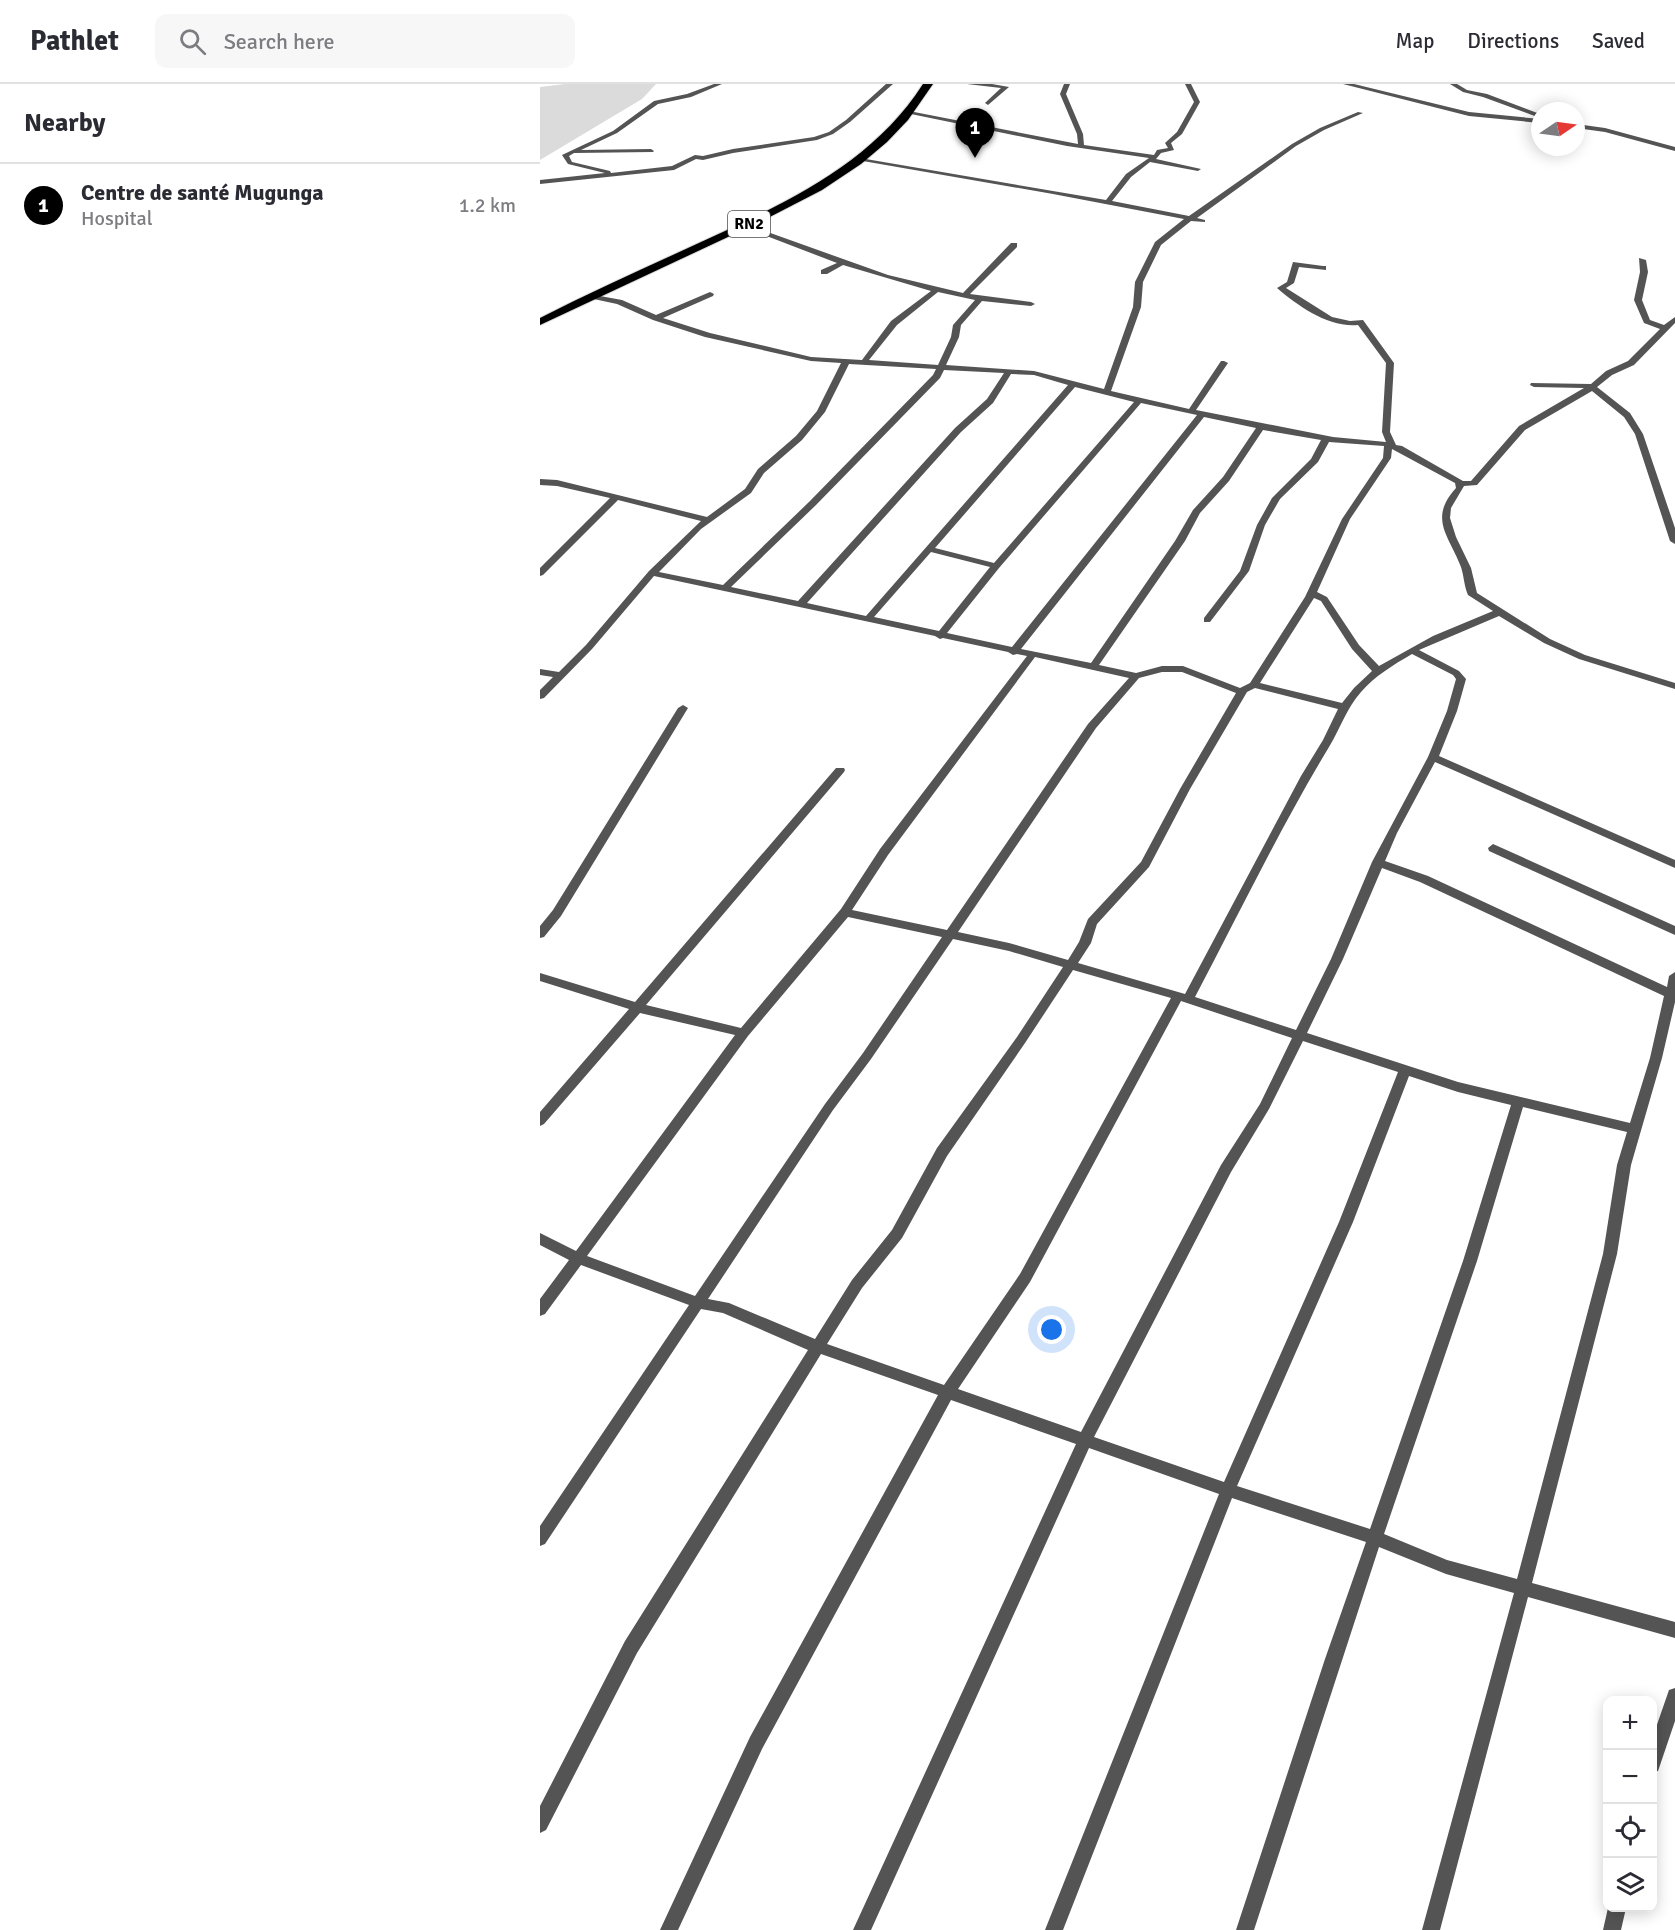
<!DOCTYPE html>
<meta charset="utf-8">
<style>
:root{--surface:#fff;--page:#f7f7f7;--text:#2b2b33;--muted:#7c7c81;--line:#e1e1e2;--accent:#000}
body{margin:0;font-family:Signika,sans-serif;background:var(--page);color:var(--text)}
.controls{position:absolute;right:18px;bottom:18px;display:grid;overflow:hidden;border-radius:12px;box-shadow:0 3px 15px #0003}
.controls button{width:54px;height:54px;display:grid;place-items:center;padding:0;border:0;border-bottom:2px solid var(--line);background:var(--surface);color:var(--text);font:30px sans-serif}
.compass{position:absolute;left:991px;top:18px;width:54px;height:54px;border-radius:50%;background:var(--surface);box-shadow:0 3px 15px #0003;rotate:77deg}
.you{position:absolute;left:512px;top:1246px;width:21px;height:21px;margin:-15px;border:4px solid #fff;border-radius:50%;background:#1a73e8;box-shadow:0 0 0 9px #1a73e833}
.badge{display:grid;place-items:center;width:39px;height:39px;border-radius:50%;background:var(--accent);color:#fff;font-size:20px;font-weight:700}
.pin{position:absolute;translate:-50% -50px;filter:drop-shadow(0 2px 3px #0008)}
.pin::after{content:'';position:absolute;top:32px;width:21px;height:18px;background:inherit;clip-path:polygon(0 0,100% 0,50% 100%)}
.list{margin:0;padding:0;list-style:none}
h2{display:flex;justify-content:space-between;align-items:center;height:78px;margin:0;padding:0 24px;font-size:26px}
h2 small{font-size:20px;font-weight:400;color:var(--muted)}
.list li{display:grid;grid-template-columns:39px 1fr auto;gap:18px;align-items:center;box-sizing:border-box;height:84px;padding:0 24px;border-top:2px solid var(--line)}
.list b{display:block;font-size:22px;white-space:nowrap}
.list p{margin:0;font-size:20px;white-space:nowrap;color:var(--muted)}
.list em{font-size:20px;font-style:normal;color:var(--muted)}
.icon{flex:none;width:33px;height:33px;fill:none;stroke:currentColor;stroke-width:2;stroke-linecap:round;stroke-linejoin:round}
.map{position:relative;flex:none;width:1135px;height:1846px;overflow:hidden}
header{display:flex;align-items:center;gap:36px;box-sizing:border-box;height:84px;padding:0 30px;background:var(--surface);border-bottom:2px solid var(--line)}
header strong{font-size:28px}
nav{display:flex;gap:33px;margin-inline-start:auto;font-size:21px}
.search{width:420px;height:54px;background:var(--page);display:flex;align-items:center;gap:15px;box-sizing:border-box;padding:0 21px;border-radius:12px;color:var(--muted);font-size:22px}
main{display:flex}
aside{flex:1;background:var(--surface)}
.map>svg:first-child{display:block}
.green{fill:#dbdbdb}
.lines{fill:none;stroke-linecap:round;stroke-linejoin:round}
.highway-casing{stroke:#dbdbdb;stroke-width:2}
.street{fill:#545454;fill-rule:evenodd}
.highway{fill:#000;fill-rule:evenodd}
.labels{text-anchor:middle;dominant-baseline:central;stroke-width:4.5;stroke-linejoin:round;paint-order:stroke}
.shield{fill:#fff;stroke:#4c4c4c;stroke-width:1.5}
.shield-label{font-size:16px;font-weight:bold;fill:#000}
</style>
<header>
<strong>Pathlet</strong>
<div class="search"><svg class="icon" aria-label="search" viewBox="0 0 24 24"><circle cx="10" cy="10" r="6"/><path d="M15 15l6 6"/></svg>Search here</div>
<nav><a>Map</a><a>Directions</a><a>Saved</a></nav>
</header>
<main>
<aside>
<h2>Nearby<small></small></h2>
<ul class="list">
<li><span class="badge">1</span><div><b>Centre de santé Mugunga</b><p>Hospital</p></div><em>1.2 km</em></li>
</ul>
</aside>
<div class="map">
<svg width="1135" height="1846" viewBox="0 0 1135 1846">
<rect width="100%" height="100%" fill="#fff"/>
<path class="green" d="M 25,0 L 116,0 L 102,15 L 0,76 L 0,3 Z"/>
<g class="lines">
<defs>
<path id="highway" d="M 383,0 L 393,0 L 368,36 L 347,58 L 321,80 L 282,106 L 220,138 L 0,241 L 0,234 C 53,207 107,183 161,158 C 245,119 331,81 383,0 Z"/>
</defs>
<use href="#highway" class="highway-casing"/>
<g class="street">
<path d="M 174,0 L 182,0 L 151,13 L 118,20 L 77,49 L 41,66 L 111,65 L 114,67 L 113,68 L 34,69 L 29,72 L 32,78 L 70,87 L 71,89 L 132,82 L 155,71 L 163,72 L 193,65 L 274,53 L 289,48 L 306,36 L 346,0 L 353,0 L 310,38 L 293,50 L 277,56 L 193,69 L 163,76 L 156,75 L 134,86 L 0,100 L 0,96 L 65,89 L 28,80 L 22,71 L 73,47 L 114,17 L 147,10 Z"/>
<path d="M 427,0 L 452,0 L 469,3 L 448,21 L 445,19 L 446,18 L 461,4 Z"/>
<path d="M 524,0 L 530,0 L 526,10 L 543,50 L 544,61 L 614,71 L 617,66 L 628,64 L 625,59 L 637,48 L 654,18 L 645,0 L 651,0 L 660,18 L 642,50 L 631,59 L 634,66 L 621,69 L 616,75 L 661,85 L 658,87 L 610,78 L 591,93 L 572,117 L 649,132 L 752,60 L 780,44 L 818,28 L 823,29 L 784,46 L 756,62 L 657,134 L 665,136 L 665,138 L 651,137 L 621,161 L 603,198 L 601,223 L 571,307 L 649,325 L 681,277 L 684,277 L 688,279 L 656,326 L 793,353 L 846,358 L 842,348 L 846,279 L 818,241 C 789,244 758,222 737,204 L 747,198 L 753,178 L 783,182 L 786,182 L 786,186 L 759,183 L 754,199 L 746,204 L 792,233 L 810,237 L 823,236 L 854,279 L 850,348 L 856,361 L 862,362 L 923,397 L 931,397 L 979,342 L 1044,304 L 994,303 L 990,301 L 991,299 L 1051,300 L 1066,287 L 1088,277 L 1120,245 L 1104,239 L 1094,216 L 1100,188 L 1099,174 L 1106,176 L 1108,188 L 1102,216 L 1110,236 L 1124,241 L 1135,233 L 1135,239 L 1094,281 L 1072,291 L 1057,303 L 1090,329 L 1103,350 L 1135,444 L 1135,460 L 1130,457 L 1095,350 L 1084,333 L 1052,307 L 985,346 L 937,401 L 924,402 L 911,424 L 910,434 L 916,453 L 931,484 L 937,509 L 1010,555 L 1045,571 L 1135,599 L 1135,605 L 1039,575 L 1004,559 L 959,532 L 879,566 L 919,587 L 926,595 L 917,627 L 899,672 L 1135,776 L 1135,784 L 895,678 L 857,749 L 845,777 L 888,792 L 1127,903 L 1129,892 L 1135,888 L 1135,918 L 1122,974 L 1091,1081 L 1077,1170 L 992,1499 L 1135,1538 L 1135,1554 L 988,1513 L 900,1846 L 882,1846 L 974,1509 L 906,1490 L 839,1463 L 714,1846 L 696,1846 L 785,1575 L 826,1458 L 692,1414 L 523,1846 L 505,1846 L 679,1410 L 549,1364 L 331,1846 L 313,1846 L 536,1360 L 411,1316 L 222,1665 L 138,1846 L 120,1846 L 210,1653 L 398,1311 L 281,1270 L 97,1569 L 6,1746 L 0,1749 L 0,1722 L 85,1557 L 268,1266 L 183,1229 L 161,1225 L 5,1460 L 0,1462 L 0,1442 L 149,1221 L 41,1181 L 5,1230 L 0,1232 L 0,1215 L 29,1176 L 0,1161 L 0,1149 L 36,1167 L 195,951 L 100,929 L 4,1040 L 0,1042 L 0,1028 L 89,925 L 0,897 L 0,889 L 95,918 L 296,684 L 304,684 L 305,686 L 304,688 L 106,921 L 201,944 L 301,825 L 340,765 L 487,572 L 477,570 L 473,571 L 468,568 L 403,554 L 400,555 L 395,552 L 114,492 L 52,565 L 4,614 L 0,615 L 0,606 L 13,593 L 0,591 L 0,585 L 19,588 L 46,561 L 109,487 L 161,437 L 78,416 L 3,491 L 0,492 L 0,484 L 70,414 L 17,402 L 0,401 L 0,395 L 17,396 L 167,433 L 205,405 L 218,385 L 256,352 L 277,327 L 301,279 L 271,277 L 165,253 L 113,236 L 77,220 L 49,214 L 49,210 L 82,216 L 116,231 L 170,208 L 174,210 L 173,212 L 123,234 L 170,249 L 271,273 L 322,276 L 351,237 L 391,207 L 303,181 L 287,190 L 281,190 L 281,186 L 297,179 L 203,143 L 201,142 L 205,140 L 348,191 L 423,209 L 471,159 L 477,159 L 477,163 L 430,210 L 491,218 L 495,220 L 491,222 L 442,217 L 421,241 L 419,253 L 406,281 L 494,287 L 564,305 L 593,223 L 595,198 L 615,158 L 644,135 L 513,110 L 317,76 L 320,74 L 566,116 L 586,90 L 609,74 L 527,62 L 366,29 L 369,27 L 538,60 L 537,50 L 520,10 ZM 398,208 L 435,216 L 413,241 L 411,253 L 398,281 L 329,276 L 357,241 ZM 309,280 L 396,285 L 393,291 L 270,417 L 183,501 L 119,488 L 161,445 L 211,409 L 224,389 L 262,356 L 285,328 ZM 404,286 L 464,289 L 447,315 L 415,344 L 258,517 L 191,503 L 276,421 L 400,294 ZM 471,290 L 494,291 L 528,301 L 326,532 L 267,519 L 421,348 L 453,319 ZM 535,303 L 594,318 L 454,479 L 395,464 ZM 601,319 L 657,331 L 472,563 L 407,549 L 459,484 ZM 664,333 L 716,344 L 683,393 L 653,426 L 635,457 L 551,579 L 481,565 ZM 723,346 L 781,356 L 771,375 L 732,414 L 717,441 L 700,487 L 664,534 L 664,538 L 670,538 L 709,487 L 725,441 L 740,415 L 778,378 L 789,358 L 844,362 L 843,374 L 802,435 L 765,513 L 710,599 L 700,604 L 643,582 L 622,582 L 596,589 L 559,581 L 645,457 L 660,429 L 689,397 ZM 852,365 L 915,399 L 916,404 C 888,435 909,451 921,483 C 924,492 924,502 928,511 L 953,527 L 893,552 L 839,582 L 819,561 L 787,513 L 777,508 L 810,435 L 851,374 ZM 391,468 L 450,483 L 399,547 L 334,533 ZM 774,514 L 781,517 L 812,565 L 832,587 L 814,604 L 802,619 L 720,599 ZM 872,570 L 913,591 L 916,595 L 907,627 L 888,673 L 832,778 L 791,875 L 756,946 L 655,913 C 699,830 740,744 789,663 C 800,645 806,625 821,608 C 835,592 853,581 872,570 ZM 495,573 L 589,594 L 548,640 L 407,846 L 312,826 L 348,771 ZM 622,588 L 642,588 L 696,609 L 640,705 L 601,778 L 548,835 L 539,858 L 528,876 L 469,859 L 418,848 L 556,644 L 599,594 ZM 715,604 L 798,625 L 783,656 L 761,692 L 645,910 L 538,879 L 551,859 L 557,840 L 609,783 L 650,705 L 707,608 ZM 842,784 L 880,798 L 1124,912 L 1110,974 L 1090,1039 L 918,998 L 767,949 L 803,875 ZM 308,833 L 402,853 L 323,969 L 285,1020 L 155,1212 L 47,1172 L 208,952 ZM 413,855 L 469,867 L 523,883 L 477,953 L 397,1064 L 352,1146 L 312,1196 L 275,1255 L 189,1219 L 168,1215 L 293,1026 L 331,975 ZM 533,886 L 631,914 L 480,1190 L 404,1301 L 287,1260 L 322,1204 L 362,1154 L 407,1072 L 485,959 ZM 641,917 L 752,954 L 720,1020 L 681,1081 L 541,1348 L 418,1305 L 490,1198 ZM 763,957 L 858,988 L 799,1138 L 684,1398 L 554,1353 L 691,1088 L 729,1025 ZM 869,992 L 918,1008 L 971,1021 L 923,1177 L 830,1445 L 697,1402 L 813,1138 ZM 983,1023 L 1087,1048 L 1077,1081 L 1063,1170 L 977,1495 L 907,1476 L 844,1450 L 937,1177 Z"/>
<path d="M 803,0 L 814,0 L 929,28 L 1000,35 L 1000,39 L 929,32 Z"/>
<path d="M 910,0 L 917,0 L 927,6 L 947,10 L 1000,30 L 1000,34 L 943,13 L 923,8 Z"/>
<path d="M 1036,40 L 1065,44 L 1135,63 L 1135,67 L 1065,48 L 1036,44 Z"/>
<path d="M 143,621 L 148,624 L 21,832 L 4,853 L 0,854 L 0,842 L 13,826 L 138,624 Z"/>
<path d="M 953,760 L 1135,842 L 1135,851 L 949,767 L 948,764 Z"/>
<path d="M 1135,1604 L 1135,1637 L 1118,1687 L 1112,1689 L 1112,1655 L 1129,1606 Z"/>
<path d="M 1068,1824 L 1086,1824 L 1081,1846 L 1063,1846 Z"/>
</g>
<use href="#highway" class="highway"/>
</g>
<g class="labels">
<rect class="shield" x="188" y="127" width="42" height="26" rx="4.5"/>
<g class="shield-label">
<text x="209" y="140">RN2</text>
</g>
</g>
</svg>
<div class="controls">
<button>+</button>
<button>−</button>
<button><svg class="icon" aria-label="locate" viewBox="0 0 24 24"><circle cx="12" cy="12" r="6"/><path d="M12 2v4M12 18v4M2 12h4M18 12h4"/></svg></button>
<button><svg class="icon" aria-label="layers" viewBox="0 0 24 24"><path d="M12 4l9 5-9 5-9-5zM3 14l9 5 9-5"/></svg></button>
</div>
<svg class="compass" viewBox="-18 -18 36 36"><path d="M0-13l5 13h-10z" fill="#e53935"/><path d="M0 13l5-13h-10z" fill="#7c7c81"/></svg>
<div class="you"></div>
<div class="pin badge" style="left:435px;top:74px">1</div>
</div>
</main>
